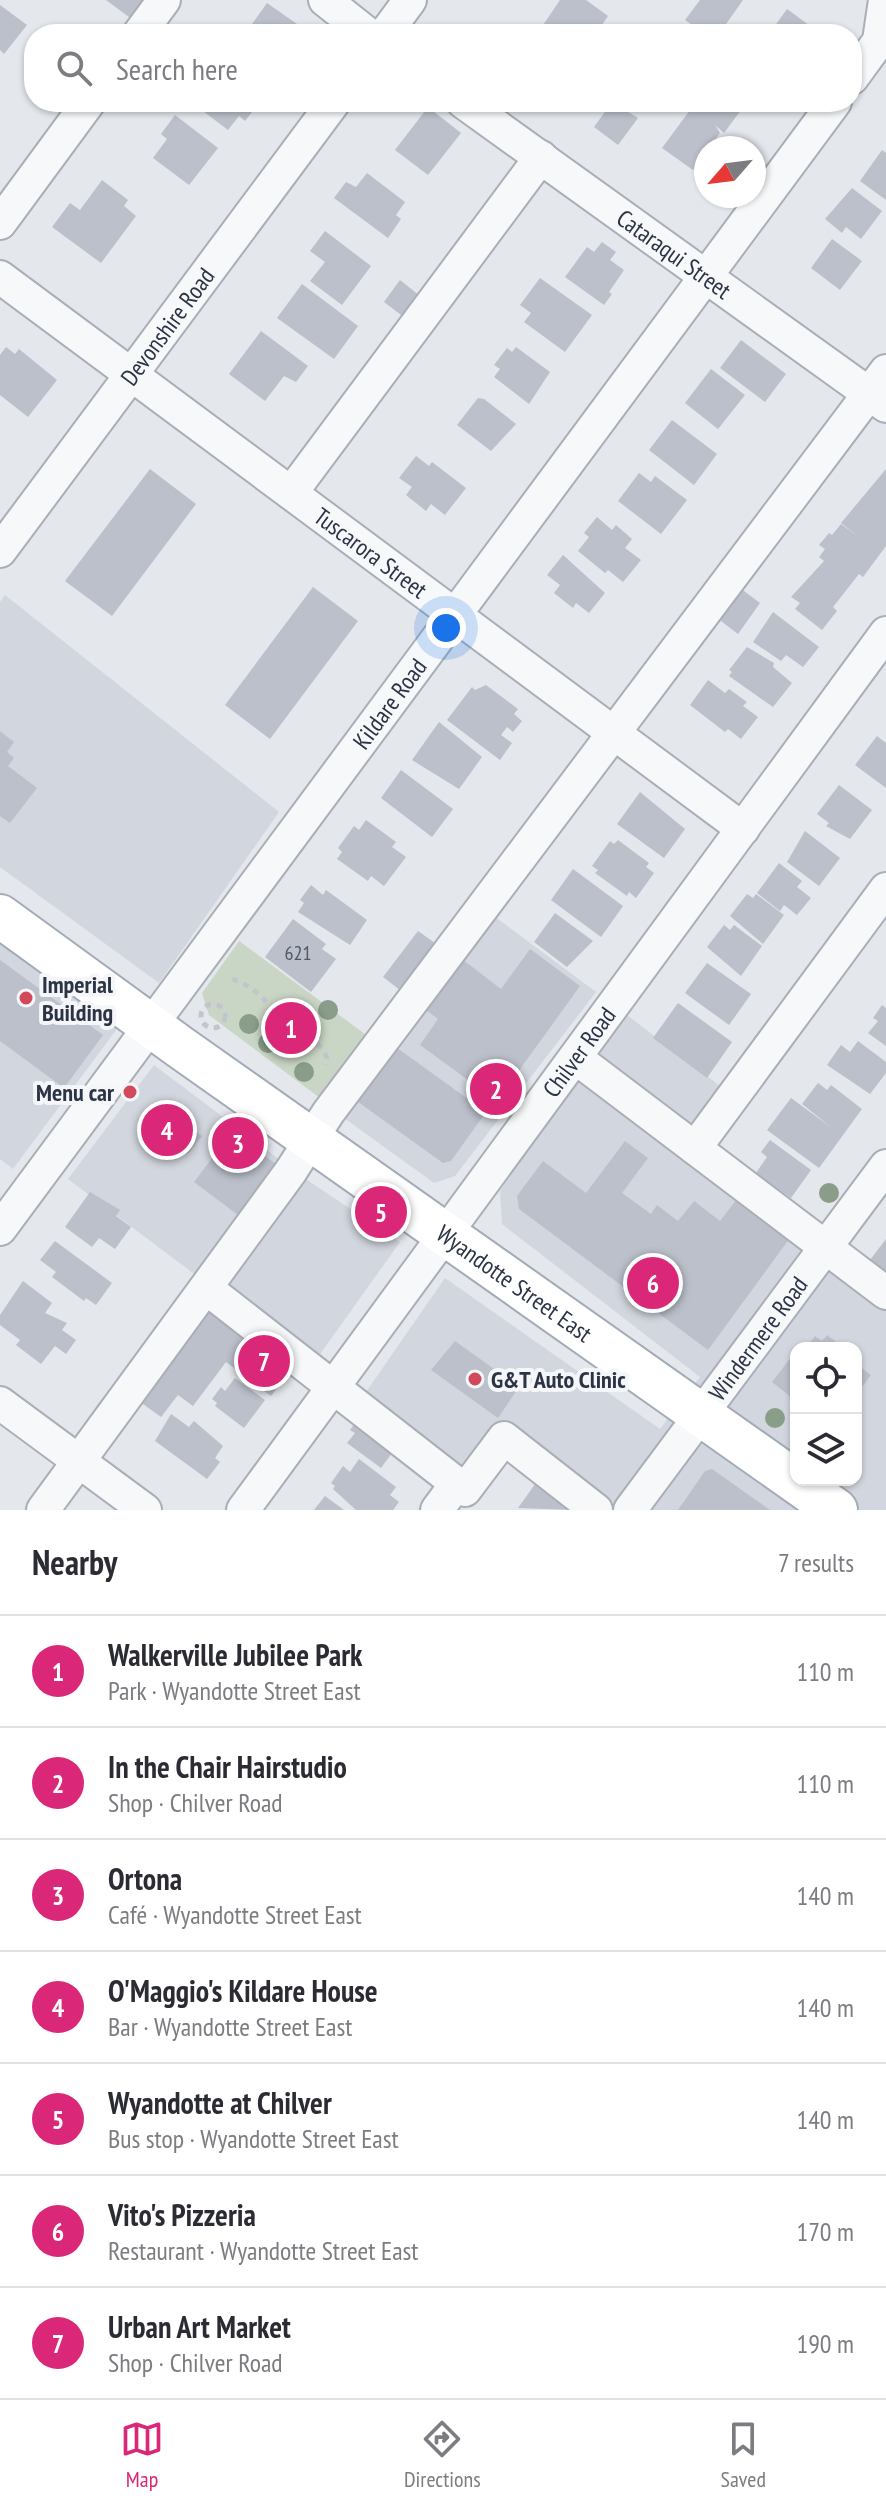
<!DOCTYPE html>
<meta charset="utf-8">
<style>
:root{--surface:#fff;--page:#f7f7f7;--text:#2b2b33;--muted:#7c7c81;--line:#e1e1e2;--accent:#db2777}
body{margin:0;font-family:"PT Sans Narrow",sans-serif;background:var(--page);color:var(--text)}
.controls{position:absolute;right:24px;bottom:24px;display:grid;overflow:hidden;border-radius:16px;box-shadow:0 2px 6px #0004}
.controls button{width:72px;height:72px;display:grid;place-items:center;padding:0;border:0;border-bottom:2px solid var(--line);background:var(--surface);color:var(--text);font:40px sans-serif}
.compass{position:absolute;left:694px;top:136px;width:72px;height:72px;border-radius:50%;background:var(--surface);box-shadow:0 2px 6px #0004;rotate:242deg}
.you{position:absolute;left:446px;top:628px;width:28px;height:28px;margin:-20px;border:6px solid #fff;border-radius:50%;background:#1a73e8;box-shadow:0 0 0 12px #1a73e833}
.badge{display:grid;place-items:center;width:52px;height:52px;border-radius:50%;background:var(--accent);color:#fff;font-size:26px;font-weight:700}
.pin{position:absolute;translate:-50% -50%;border:4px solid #fff;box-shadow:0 2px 8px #0006}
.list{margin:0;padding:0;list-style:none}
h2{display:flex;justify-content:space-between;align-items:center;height:104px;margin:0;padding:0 32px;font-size:34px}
h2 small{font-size:26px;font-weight:400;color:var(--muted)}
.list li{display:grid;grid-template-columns:52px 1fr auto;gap:24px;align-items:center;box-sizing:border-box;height:112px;padding:0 32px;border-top:2px solid var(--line)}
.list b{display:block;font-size:30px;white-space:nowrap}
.list p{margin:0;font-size:26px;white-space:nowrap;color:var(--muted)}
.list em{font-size:26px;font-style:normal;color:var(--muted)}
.icon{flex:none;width:44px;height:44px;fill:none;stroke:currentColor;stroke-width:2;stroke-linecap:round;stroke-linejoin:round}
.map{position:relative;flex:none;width:886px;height:1510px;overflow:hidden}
.search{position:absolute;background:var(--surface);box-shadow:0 2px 6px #0004;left:24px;right:24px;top:24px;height:88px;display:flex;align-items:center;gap:20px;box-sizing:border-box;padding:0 28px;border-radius:32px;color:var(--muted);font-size:30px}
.sheet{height:888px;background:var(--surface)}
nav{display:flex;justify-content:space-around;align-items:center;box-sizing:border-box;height:112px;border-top:2px solid var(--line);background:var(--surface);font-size:22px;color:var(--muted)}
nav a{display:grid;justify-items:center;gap:4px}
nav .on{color:var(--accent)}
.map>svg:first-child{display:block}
.built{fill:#d2d6de;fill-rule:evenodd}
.green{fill:#c9d6c5}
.building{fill:#bbc0ca}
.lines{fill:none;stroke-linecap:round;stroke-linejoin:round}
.minor-casing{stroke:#a9aeb7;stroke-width:36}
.major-casing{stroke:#a3abb8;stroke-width:46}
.path{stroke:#c2c5cb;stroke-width:5;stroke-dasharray:6 6;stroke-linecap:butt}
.minor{stroke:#f7f8fa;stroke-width:32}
.major{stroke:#fff;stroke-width:42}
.tree{fill:#899d89}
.poi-dot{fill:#d1495b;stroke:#f4f6f9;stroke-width:3}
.labels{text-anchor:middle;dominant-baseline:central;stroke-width:8;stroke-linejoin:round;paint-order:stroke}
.number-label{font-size:20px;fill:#4f5766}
.street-label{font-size:24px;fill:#2b3445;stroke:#f4f6f9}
.poi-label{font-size:24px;font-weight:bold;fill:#2b3445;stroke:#f4f6f9;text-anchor:start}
</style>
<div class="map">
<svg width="886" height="1510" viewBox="0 0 886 1510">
<rect width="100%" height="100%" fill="#e4e7ec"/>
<g class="built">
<path d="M 5,595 L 279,812 L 159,983 L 0,867 L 0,602 Z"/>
<path d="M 486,910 L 596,992 L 455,1176 L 434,1183 L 340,1115 Z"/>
<path d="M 0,941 L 119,1026 L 13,1169 L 0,1159 Z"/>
<path d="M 623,1012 L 733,1096 L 695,1148 L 886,1293 L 886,1510 L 595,1510 L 504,1438 L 465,1490 L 357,1405 L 445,1278 L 660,1429 L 700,1377 L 502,1224 L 500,1191 ZM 796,1348 L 856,1348 L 856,1480 L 796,1480 Z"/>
<path d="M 154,1065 L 301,1176 L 400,1242 L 308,1371 L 197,1276 L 68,1179 Z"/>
</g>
<path class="green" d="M 239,941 L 373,1040 L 328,1104 L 209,1015 L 202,993 Z"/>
<g class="building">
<path d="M 106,0 L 148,0 L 133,20 Z"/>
<path d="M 560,0 L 586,0 L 608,16 L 596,34 L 537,34 Z"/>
<path d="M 700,0 L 743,0 L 719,34 L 705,34 L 685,20 Z"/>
<path d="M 267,3 L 307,31 L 305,34 L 245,34 Z"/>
<path d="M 0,5 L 27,25 L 4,54 L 0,50 Z"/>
<path d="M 787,9 L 821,34 L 769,34 Z"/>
<path d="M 197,102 L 260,102 L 245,121 L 239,116 L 228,130 L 195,105 Z"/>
<path d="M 612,102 L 638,118 L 618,145 L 594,127 Z"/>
<path d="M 696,102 L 739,102 L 744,106 L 724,133 L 715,125 L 720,133 L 693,170 L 662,148 Z"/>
<path d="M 428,107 L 461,133 L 428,175 L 395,150 Z"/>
<path d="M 175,115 L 218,148 L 189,185 L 153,158 L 167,139 L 161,134 Z"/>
<path d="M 882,150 L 886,153 L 886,200 L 860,181 Z"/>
<path d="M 367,173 L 405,202 L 396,215 L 401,219 L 388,238 L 334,198 L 346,182 L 356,187 Z"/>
<path d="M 102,180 L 128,200 L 124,206 L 136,216 L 101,263 L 52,227 L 70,203 L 80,210 Z"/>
<path d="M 852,188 L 882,211 L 861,239 L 846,227 L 842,233 L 825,219 Z"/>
<path d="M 325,231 L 371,266 L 342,305 L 310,281 L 325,262 L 310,251 Z"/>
<path d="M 832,239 L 862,261 L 840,290 L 811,268 Z"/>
<path d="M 602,242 L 616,252 L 610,260 L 624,270 L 609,292 L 612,294 L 604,305 L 565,277 L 587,247 L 594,252 Z"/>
<path d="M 540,278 L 592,315 L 565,352 L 524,322 L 531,313 L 520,305 Z"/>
<path d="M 400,280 L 425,300 L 409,321 L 384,302 Z"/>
<path d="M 302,284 L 358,326 L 334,359 L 277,318 Z"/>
<path d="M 261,331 L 308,366 L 296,382 L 284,376 L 265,401 L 229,374 Z"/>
<path d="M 741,340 L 786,374 L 765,402 L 720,368 Z"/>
<path d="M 6,347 L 15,354 L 19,349 L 57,380 L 28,417 L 0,395 L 0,355 Z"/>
<path d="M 516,347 L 550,372 L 529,404 L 494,377 L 500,369 L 494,365 L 507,348 L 512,352 Z"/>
<path d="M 711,369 L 745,395 L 718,429 L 685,403 Z"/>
<path d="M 478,398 L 484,399 L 516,424 L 491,451 L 457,425 Z"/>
<path d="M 672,420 L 717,454 L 694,485 L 649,450 Z"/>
<path d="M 416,456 L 429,466 L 432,462 L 466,488 L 445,515 L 431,504 L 426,511 L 406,495 L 412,487 L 399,478 Z"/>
<path d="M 150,469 L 196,504 L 112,616 L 65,581 Z"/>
<path d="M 886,469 L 886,546 L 863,577 L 859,574 L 833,607 L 837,611 L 822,630 L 795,609 L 800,603 L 791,597 L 824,561 L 819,557 L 825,549 L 819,545 L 829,533 L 832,535 L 841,524 L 859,537 L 841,523 Z"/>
<path d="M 639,473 L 651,482 L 655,476 L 687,500 L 661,534 L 618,501 Z"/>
<path d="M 597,517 L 612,530 L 616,525 L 632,539 L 625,548 L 641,560 L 623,582 L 608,570 L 605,573 L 578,551 L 589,537 L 584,533 Z"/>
<path d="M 563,555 L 605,593 L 589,613 L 576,603 L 573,608 L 554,593 L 560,585 L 547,575 Z"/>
<path d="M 313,587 L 358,621 L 270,739 L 225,705 Z"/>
<path d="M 740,588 L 760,603 L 738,634 L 717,618 Z"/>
<path d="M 773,612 L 819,647 L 803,667 L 786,655 L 781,661 L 753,642 Z"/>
<path d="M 747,647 L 774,663 L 773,667 L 792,683 L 773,707 L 729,676 L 732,672 L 729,670 Z"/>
<path d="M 708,680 L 725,693 L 729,689 L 747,702 L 743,706 L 758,717 L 741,739 L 728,729 L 725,732 L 690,705 Z"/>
<path d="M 486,685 L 518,709 L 514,714 L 522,721 L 513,732 L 507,727 L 501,735 L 512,743 L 500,760 L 447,720 L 472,687 L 475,690 Z"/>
<path d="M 439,722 L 482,757 L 459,789 L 412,760 Z"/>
<path d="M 0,731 L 14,742 L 7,752 L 14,758 L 8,766 L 37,788 L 10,823 L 0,816 Z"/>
<path d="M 877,736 L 886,743 L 886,788 L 855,765 Z"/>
<path d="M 401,770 L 453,809 L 432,837 L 381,798 Z"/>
<path d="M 839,785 L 872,810 L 850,839 L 826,826 L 829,823 L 817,814 Z"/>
<path d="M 640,792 L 685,829 L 664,858 L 617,824 Z"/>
<path d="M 366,820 L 396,842 L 392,847 L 406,857 L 384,886 L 371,876 L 368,881 L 337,859 L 342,852 L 338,848 L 354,826 L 359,830 Z"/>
<path d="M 805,831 L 840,858 L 819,886 L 787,862 Z"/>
<path d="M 618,840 L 649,863 L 646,867 L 654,873 L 636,898 L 629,892 L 627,896 L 595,873 L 598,870 L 592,866 L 610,841 L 614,844 Z"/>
<path d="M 779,863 L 802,881 L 797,887 L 811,898 L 797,915 L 784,905 L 780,911 L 757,893 Z"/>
<path d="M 573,869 L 623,906 L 601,937 L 551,900 Z"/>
<path d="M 311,885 L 323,895 L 326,890 L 367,920 L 350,945 L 298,912 L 304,903 L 300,900 Z"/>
<path d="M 747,894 L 753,898 L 756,894 L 784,915 L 763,944 L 730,916 Z"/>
<path d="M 555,913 L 593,941 L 567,967 L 534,942 Z"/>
<path d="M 293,919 L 326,944 L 322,949 L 336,959 L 311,992 L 265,957 Z"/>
<path d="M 724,925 L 730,930 L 734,925 L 762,946 L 741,976 L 707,947 Z"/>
<path d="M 418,931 L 439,946 L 404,993 L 383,977 Z"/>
<path d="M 530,949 L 580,986 L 497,1101 L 420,1045 L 438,1019 L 421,1006 L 458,956 L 501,989 Z"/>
<path d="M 0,960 L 103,1035 L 64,1088 L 0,1041 Z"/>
<path d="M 707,963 L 751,994 L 729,1025 L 685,993 Z"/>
<path d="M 678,1003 L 732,1042 L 707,1078 L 653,1038 Z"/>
<path d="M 882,1005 L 886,1008 L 886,1046 L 868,1033 L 878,1021 L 873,1018 Z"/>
<path d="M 858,1041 L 886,1062 L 886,1073 L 870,1094 L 827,1065 L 841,1045 L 850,1052 Z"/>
<path d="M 393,1045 L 486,1112 L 451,1161 L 443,1163 L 354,1099 Z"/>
<path d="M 818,1083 L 827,1090 L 831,1085 L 862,1109 L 819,1168 L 767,1130 L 791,1098 L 832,1128 L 802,1104 Z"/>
<path d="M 172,1100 L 193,1116 L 186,1125 L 202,1136 L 188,1154 L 174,1143 L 164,1155 L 137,1134 L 155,1111 L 160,1115 Z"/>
<path d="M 232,1132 L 280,1167 L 242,1218 L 194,1182 Z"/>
<path d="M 770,1140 L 811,1170 L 791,1198 L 756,1173 L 767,1157 L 761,1152 Z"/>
<path d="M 625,1141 L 648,1158 L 622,1193 L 651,1214 L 657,1205 L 678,1221 L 694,1201 L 720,1221 L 740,1195 L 795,1231 L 708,1350 L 519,1209 L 517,1196 L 543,1161 L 586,1193 Z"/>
<path d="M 90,1192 L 120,1210 L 116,1216 L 131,1227 L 115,1249 L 99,1238 L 92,1247 L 65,1227 Z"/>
<path d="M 886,1239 L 886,1277 L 870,1260 Z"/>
<path d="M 55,1241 L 112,1283 L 96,1305 L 86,1298 L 84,1301 L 52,1277 L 56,1272 L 40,1260 Z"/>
<path d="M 23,1281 L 52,1303 L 45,1313 L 67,1323 L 62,1330 L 76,1340 L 66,1354 L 55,1346 L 41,1364 L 16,1345 L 20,1340 L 0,1325 L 0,1315 Z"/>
<path d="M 210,1299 L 296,1363 L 271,1396 L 226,1362 L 193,1406 L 178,1395 L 161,1417 L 136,1399 Z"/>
<path d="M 827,1335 L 844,1348 L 806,1348 L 815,1336 L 822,1341 Z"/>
<path d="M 455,1341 L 519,1387 L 498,1418 L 431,1370 Z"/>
<path d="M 796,1351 L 796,1401 L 772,1382 Z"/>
<path d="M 856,1364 L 871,1375 L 856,1395 Z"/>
<path d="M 235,1378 L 265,1400 L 244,1428 L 215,1406 L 217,1403 L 212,1399 L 221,1387 L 225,1391 Z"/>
<path d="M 171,1414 L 189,1427 L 194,1421 L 223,1446 L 215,1458 L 220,1462 L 207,1479 L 155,1441 Z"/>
<path d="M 361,1414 L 400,1442 L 381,1468 L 347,1443 L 355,1433 L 350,1430 Z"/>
<path d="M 359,1459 L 396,1487 L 390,1495 L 399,1502 L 393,1510 L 356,1510 L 333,1489 L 335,1486 L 331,1483 L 343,1466 L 350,1472 Z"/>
<path d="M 712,1469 L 770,1510 L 678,1510 L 705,1471 Z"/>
<path d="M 543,1473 L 575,1510 L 518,1508 Z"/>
<path d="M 325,1496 L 344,1510 L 314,1510 Z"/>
</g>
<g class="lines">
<defs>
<g id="minor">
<path d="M 325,0 L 368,34"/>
<path d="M 139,34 L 164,0"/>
<path d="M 385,34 L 410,0"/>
<path d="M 852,78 L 879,41 L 885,0"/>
<path id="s1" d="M 463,102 L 886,406"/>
<path d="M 0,223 L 89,102"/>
<path id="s2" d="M 0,277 L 743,829"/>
<path d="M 291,493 L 541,157"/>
<path id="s3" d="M 0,551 L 334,102"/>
<path d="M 576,1058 L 886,1293"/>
<path d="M 695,1148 L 886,889"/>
<path id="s4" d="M 0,1229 L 835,102"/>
<path d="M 206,1288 L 465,1490 L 504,1438 L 596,1510"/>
<path d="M 0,1403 L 145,1510"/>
<path d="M 43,1510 L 291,1171 L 328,1113 L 886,371"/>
<path id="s5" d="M 243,1510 L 886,633"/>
<path d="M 437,1510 L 457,1483"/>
<path id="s6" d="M 630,1510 L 886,1166"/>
</g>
<g id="major">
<path id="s7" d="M 0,916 L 180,1047 L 836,1510"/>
</g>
</defs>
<use href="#minor" class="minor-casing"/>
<use href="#major" class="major-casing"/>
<g class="path">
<path d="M 232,979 C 261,989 264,1003 286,1021 C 303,1035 317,1036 327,1058 L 325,1065"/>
<circle cx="213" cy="1016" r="12"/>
</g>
<use href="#minor" class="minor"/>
<use href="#major" class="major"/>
</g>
<g class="tree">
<circle cx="328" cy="1010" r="10"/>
<circle cx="249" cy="1024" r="10"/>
<circle cx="268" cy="1043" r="10"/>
<circle cx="289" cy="1044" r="10"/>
<circle cx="304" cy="1072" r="10"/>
<circle cx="829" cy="1193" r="10"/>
<circle cx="775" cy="1418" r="10"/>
</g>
<g class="poi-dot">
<circle cx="26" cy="998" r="8"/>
<circle cx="130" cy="1092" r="8"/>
<circle cx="475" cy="1379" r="8"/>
</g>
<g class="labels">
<g class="number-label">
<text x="298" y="953">621</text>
</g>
<g class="street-label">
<text stroke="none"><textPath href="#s1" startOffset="260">Cataraqui Street</textPath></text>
<text stroke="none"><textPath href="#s3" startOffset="280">Devonshire Road</textPath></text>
<text stroke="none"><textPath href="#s2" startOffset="462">Tuscarora Street</textPath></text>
<text stroke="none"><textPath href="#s4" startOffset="654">Kildare Road</textPath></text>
<text stroke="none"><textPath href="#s5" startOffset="568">Chilver Road</textPath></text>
<text stroke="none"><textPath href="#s7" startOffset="632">Wyandotte Street East</textPath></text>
<text stroke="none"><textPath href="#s6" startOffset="214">Windermere Road</textPath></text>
</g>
<g class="poi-label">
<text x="42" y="984">Imperial<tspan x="42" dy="28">Building</tspan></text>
<text x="114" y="1092" text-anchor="end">Menu car</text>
<text x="491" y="1379">G&amp;T Auto Clinic</text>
</g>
</g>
</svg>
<div class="controls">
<button><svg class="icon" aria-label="locate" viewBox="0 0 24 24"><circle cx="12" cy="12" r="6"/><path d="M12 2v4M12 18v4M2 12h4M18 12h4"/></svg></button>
<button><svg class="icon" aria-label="layers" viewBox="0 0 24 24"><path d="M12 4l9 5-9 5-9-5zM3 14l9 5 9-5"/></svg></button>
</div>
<svg class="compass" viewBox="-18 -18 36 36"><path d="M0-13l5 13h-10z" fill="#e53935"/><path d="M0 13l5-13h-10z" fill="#7c7c81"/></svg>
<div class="you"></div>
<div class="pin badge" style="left:291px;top:1028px">1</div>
<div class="pin badge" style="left:496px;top:1089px">2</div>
<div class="pin badge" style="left:238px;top:1143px">3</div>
<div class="pin badge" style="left:167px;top:1130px">4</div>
<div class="pin badge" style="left:381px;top:1212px">5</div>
<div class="pin badge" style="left:653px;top:1283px">6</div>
<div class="pin badge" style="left:264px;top:1361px">7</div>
<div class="search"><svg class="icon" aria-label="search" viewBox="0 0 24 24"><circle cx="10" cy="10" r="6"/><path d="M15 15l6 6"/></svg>Search here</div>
</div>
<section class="sheet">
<h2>Nearby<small>7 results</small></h2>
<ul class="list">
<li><span class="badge">1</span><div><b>Walkerville Jubilee Park</b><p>Park · Wyandotte Street East</p></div><em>110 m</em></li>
<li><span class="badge">2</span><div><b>In the Chair Hairstudio</b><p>Shop · Chilver Road</p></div><em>110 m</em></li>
<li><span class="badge">3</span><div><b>Ortona</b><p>Café · Wyandotte Street East</p></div><em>140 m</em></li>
<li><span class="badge">4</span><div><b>O'Maggio's Kildare House</b><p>Bar · Wyandotte Street East</p></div><em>140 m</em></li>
<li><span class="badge">5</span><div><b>Wyandotte at Chilver</b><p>Bus stop · Wyandotte Street East</p></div><em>140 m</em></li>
<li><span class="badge">6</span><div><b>Vito's Pizzeria</b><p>Restaurant · Wyandotte Street East</p></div><em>170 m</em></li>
<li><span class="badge">7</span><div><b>Urban Art Market</b><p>Shop · Chilver Road</p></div><em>190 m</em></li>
</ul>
</section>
<nav>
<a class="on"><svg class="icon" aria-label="map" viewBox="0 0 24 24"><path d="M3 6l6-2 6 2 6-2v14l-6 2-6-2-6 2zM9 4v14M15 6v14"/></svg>Map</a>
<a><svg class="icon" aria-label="directions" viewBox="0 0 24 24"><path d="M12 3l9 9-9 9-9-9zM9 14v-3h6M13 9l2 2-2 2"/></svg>Directions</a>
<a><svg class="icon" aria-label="saved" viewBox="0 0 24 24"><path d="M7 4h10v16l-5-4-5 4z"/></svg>Saved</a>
</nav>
